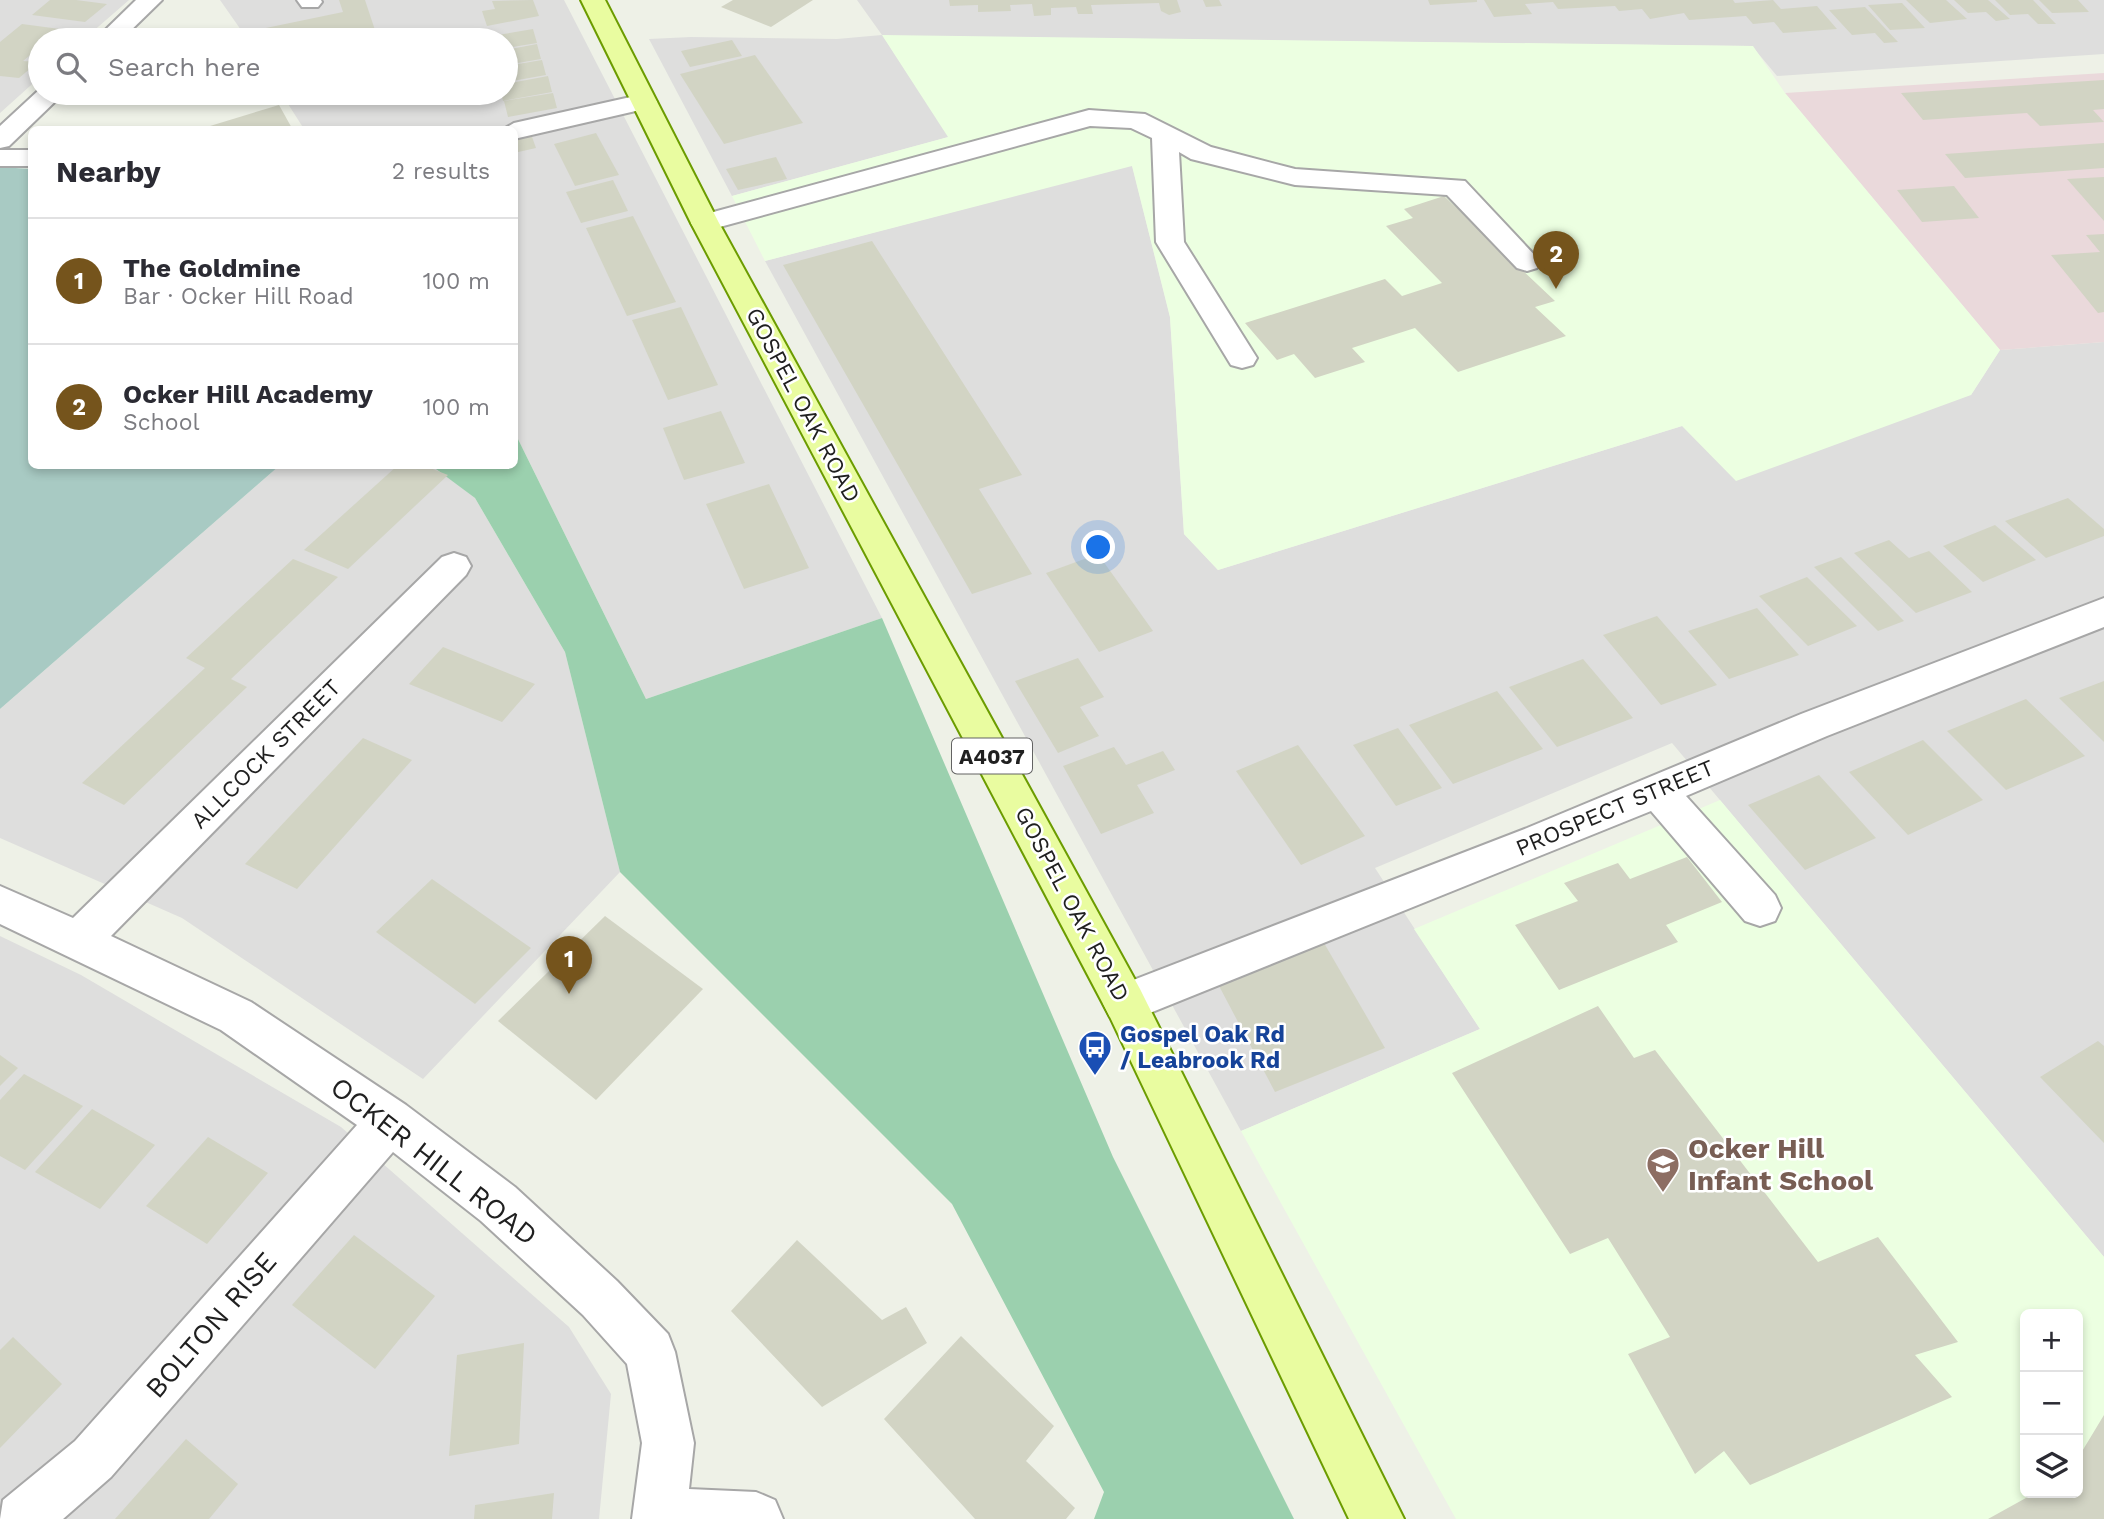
<!DOCTYPE html>
<meta charset="utf-8">
<style>
:root{--surface:#fff;--page:#f2f2f3;--text:#2b2b33;--muted:#7c7c81;--line:#e1e1e2;--accent:#75541c}
body{margin:0;font-family:"Work Sans",sans-serif;background:var(--page);color:var(--text)}
.controls{position:absolute;right:21px;bottom:21px;display:grid;overflow:hidden;border-radius:10px;box-shadow:0 4px 10px #0003}
.controls button{width:63px;height:63px;display:grid;place-items:center;padding:0;border:0;border-bottom:2px solid var(--line);background:var(--surface);color:var(--text);font:35px sans-serif}
.you{position:absolute;left:1099px;top:548px;width:24px;height:24px;margin:-18px;border:5px solid #fff;border-radius:50%;background:#1a73e8;box-shadow:0 0 0 10px #1a73e833}
.badge{display:grid;place-items:center;width:46px;height:46px;border-radius:50%;background:var(--accent);color:#fff;font-size:23px;font-weight:700}
.pin{position:absolute;translate:-50% -58px;filter:drop-shadow(0 2px 4px #0008)}
.pin::after{content:'';position:absolute;top:37px;width:24px;height:21px;background:inherit;clip-path:polygon(0 0,100% 0,50% 100%)}
.list{margin:0;padding:0;list-style:none}
h2{display:flex;justify-content:space-between;align-items:center;height:91px;margin:0;padding:0 28px;font-size:30px}
h2 small{font-size:23px;font-weight:400;color:var(--muted)}
.list li{display:grid;grid-template-columns:46px 1fr auto;gap:21px;align-items:center;box-sizing:border-box;height:126px;padding:0 28px;border-top:2px solid var(--line)}
.list b{display:block;font-size:26px;white-space:nowrap}
.list p{margin:0;font-size:23px;white-space:nowrap;color:var(--muted)}
.list em{font-size:23px;font-style:normal;color:var(--muted)}
.icon{flex:none;width:38px;height:38px;fill:none;stroke:currentColor;stroke-width:2;stroke-linecap:round;stroke-linejoin:round}
.map{position:relative;flex:none;width:2104px;height:1519px;overflow:hidden}
.search{position:absolute;background:var(--surface);box-shadow:0 4px 10px #0003;left:28px;top:28px;width:490px;height:77px;display:flex;align-items:center;gap:18px;box-sizing:border-box;padding:0 24px;border-radius:38px;color:var(--muted);font-size:26px}
.panel{position:absolute;background:var(--surface);box-shadow:0 4px 10px #0003;left:28px;top:126px;width:490px;height:343px;border-radius:10px}
.map>svg:first-child{display:block}
.residential{fill:#dededd}
.industrial{fill:#ead9db}
.education{fill:#ecffe1;fill-rule:evenodd}
.forest{fill:#9bd0ae}
.cemetery{fill:#a8cac3}
.building{fill:#d2d4c4}
.lines{fill:none;stroke-linecap:round;stroke-linejoin:round}
.minor-casing{stroke:#a7a7a7;stroke-width:4}
.major-casing{stroke:#6c9c00;stroke-width:4}
.minor{fill:#fff;fill-rule:evenodd}
.major{fill:#e9fca0;fill-rule:evenodd}
.labels{text-anchor:middle;dominant-baseline:central;stroke-width:5;stroke-linejoin:round;paint-order:stroke}
.shield{fill:#fff;stroke:#636363;stroke-width:2}
.shield-label{font-size:21px;font-weight:bold;fill:#202020}
.street-label{font-size:23px;fill:#202020;stroke:#fff}
.transit-label{font-size:23px;font-weight:bold;fill:#164399;stroke:#fff;text-anchor:start}
.near-education-label{font-size:28px;font-weight:bold;fill:#785e54;stroke:#fff;text-anchor:start}
.near-street-label{font-size:28px;fill:#202020;stroke:#fff}
</style>
<div class="map">
<svg width="2104" height="1519" viewBox="0 0 2104 1519">
<rect width="100%" height="100%" fill="#eef1e7"/>
<g class="residential">
<path d="M 0,0 L 129,0 L 83,40 L 40,40 L 40,77 L 0,113 Z"/>
<path d="M 220,0 L 564,0 L 882,618 L 646,699 L 515,433 L 514,130 L 304,129 L 281,93 L 506,93 L 506,40 L 248,40 Z"/>
<path d="M 857,0 L 2104,0 L 2104,54 L 1777,76 L 1752,46 L 883,36 L 949,137 L 732,196 L 649,39 L 691,37 L 837,39 L 882,35 Z"/>
<path d="M 1132,165 L 1170,317 L 1184,534 L 1218,570 L 1682,426 L 1971,395 L 2000,350 L 2104,342 L 2104,1257 L 1672,743 L 1375,868 L 1480,1029 L 1241,1131 L 765,261 Z"/>
<path d="M 279,466 L 435,466 L 475,498 L 565,652 L 620,872 L 423,1079 L 182,918 L 0,838 L 0,709 Z"/>
<path d="M 0,936 L 81,975 L 341,1127 L 569,1327 L 611,1394 L 599,1519 L 0,1519 Z"/>
</g>
<path class="industrial" d="M 2104,73 L 2104,342 L 2000,350 L 1785,93 Z"/>
<g class="education">
<path d="M 882,35 L 1753,46 L 1785,93 L 2000,350 L 1971,395 L 1736,481 L 1682,426 L 1218,570 L 1184,534 L 1170,317 L 1132,166 L 765,261 L 732,196 L 948,137 Z"/>
<path d="M 1720,800 L 2104,1257 L 2104,1519 L 1456,1519 L 1241,1131 L 1480,1029 L 1414,929 ZM 2025,1314 L 2078,1314 L 2078,1493 L 2025,1493 Z"/>
</g>
<path class="forest" d="M 515,433 L 646,699 L 882,618 L 1113,1157 L 1294,1519 L 1094,1519 L 1104,1492 L 952,1204 L 620,872 L 565,652 L 475,498 L 432,466 L 514,466 Z"/>
<path class="cemetery" d="M 0,167 L 31,169 L 32,466 L 279,466 L 0,709 Z"/>
<g class="building">
<path d="M 50,0 L 76,0 L 107,4 L 85,22 L 32,15 Z"/>
<path d="M 339,0 L 365,0 L 375,30 L 325,40 L 264,40 L 261,29 L 343,12 Z"/>
<path d="M 533,0 L 539,16 L 487,26 L 482,11 L 495,9 L 492,1 Z"/>
<path d="M 733,0 L 813,0 L 771,27 L 721,7 Z"/>
<path d="M 949,0 L 1177,0 L 1181,12 L 1169,15 L 1161,11 L 1159,3 L 1091,5 L 1093,14 L 1078,14 L 1076,7 L 1051,8 L 1051,15 L 1034,16 L 1032,4 L 1010,5 L 1011,11 L 978,12 L 978,5 L 950,6 Z"/>
<path d="M 1203,0 L 1219,0 L 1222,6 L 1206,7 Z"/>
<path d="M 1428,0 L 1477,0 L 1477,2 L 1430,5 Z"/>
<path d="M 1484,0 L 1733,0 L 1735,3 L 1773,0 L 1781,9 L 1817,6 L 1837,29 L 1783,33 L 1774,22 L 1753,24 L 1746,16 L 1689,20 L 1684,13 L 1650,19 L 1642,9 L 1619,11 L 1615,6 L 1558,9 L 1553,2 L 1525,4 L 1532,14 L 1494,17 Z"/>
<path d="M 1906,0 L 1946,0 L 1967,19 L 1930,23 Z"/>
<path d="M 1954,0 L 1988,0 L 2010,19 L 1996,21 L 1986,12 L 1968,13 Z"/>
<path d="M 1995,0 L 2033,0 L 2056,24 L 2038,24 L 2028,14 L 2010,15 Z"/>
<path d="M 2039,0 L 2078,0 L 2089,12 L 2052,13 Z"/>
<path d="M 1902,3 L 1925,28 L 1890,30 L 1868,5 Z"/>
<path d="M 1865,7 L 1898,42 L 1884,43 L 1875,33 L 1852,35 L 1829,10 Z"/>
<path d="M 22,24 L 75,31 L 64,40 L 40,40 L 40,47 L 23,61 L 38,62 L 19,78 L 0,76 L 0,42 Z"/>
<path d="M 533,29 L 537,43 L 506,48 L 506,40 L 487,40 L 486,37 Z"/>
<path d="M 732,40 L 742,56 L 690,67 L 681,51 Z"/>
<path d="M 537,44 L 541,59 L 506,65 L 506,50 Z"/>
<path d="M 755,55 L 803,123 L 724,144 L 680,74 Z"/>
<path d="M 542,60 L 546,75 L 506,82 L 506,66 Z"/>
<path d="M 548,76 L 552,92 L 503,101 L 501,93 L 506,93 L 506,84 Z"/>
<path d="M 2104,80 L 2104,109 L 2093,110 L 2104,122 L 2040,126 L 2027,113 L 1923,120 L 1901,93 Z"/>
<path d="M 553,93 L 557,108 L 508,117 L 504,101 Z"/>
<path d="M 279,105 L 293,130 L 212,130 L 210,126 Z"/>
<path d="M 596,133 L 619,175 L 575,186 L 554,144 Z"/>
<path d="M 531,134 L 536,148 L 514,153 L 514,138 Z"/>
<path d="M 2104,143 L 2104,168 L 1965,178 L 1945,154 Z"/>
<path d="M 776,157 L 787,179 L 738,190 L 726,169 Z"/>
<path d="M 2104,177 L 2104,221 L 2067,179 Z"/>
<path d="M 613,180 L 628,211 L 581,223 L 566,192 Z"/>
<path d="M 1954,186 L 1979,218 L 1922,222 L 1897,190 Z"/>
<path d="M 1444,196 L 1555,301 L 1535,307 L 1566,336 L 1458,372 L 1415,328 L 1352,348 L 1365,362 L 1315,378 L 1294,354 L 1277,360 L 1245,323 L 1385,279 L 1402,296 L 1442,283 L 1386,226 L 1413,218 L 1404,209 Z"/>
<path d="M 633,216 L 676,302 L 627,316 L 586,228 Z"/>
<path d="M 2104,234 L 2104,312 L 2098,313 L 2051,255 L 2100,252 L 2086,235 Z"/>
<path d="M 872,241 L 1022,475 L 979,489 L 1032,574 L 972,594 L 783,265 Z"/>
<path d="M 681,307 L 718,385 L 668,400 L 632,320 Z"/>
<path d="M 721,411 L 745,463 L 684,480 L 663,428 Z"/>
<path d="M 397,466 L 425,466 L 448,475 L 348,569 L 304,550 Z"/>
<path d="M 769,484 L 809,568 L 744,589 L 706,504 Z"/>
<path d="M 2068,498 L 2104,529 L 2104,536 L 2046,558 L 2005,521 Z"/>
<path d="M 1995,525 L 2036,560 L 1983,582 L 1943,546 Z"/>
<path d="M 1889,540 L 1909,558 L 1929,551 L 1972,592 L 1916,613 L 1854,553 Z"/>
<path d="M 1098,554 L 1153,631 L 1099,652 L 1046,573 Z"/>
<path d="M 1841,557 L 1904,621 L 1878,631 L 1814,567 Z"/>
<path d="M 293,559 L 338,577 L 231,679 L 247,687 L 124,805 L 82,783 L 205,668 L 186,658 Z"/>
<path d="M 1807,577 L 1857,626 L 1808,646 L 1759,596 Z"/>
<path d="M 1757,608 L 1799,655 L 1729,679 L 1688,631 Z"/>
<path d="M 1657,616 L 1717,685 L 1661,705 L 1603,635 Z"/>
<path d="M 443,647 L 535,684 L 502,722 L 409,684 Z"/>
<path d="M 1078,658 L 1104,697 L 1080,707 L 1099,736 L 1058,753 L 1015,681 Z"/>
<path d="M 1583,659 L 1633,718 L 1557,747 L 1509,687 Z"/>
<path d="M 2104,681 L 2104,742 L 2059,698 Z"/>
<path d="M 1497,691 L 1543,749 L 1453,784 L 1409,725 Z"/>
<path d="M 2026,699 L 2085,756 L 2006,790 L 1947,731 Z"/>
<path d="M 1398,728 L 1442,788 L 1396,806 L 1353,745 Z"/>
<path d="M 363,738 L 412,760 L 297,889 L 245,864 Z"/>
<path d="M 1923,740 L 1983,800 L 1908,835 L 1849,772 Z"/>
<path d="M 1298,745 L 1365,836 L 1301,865 L 1236,771 Z"/>
<path d="M 1114,747 L 1126,765 L 1163,751 L 1175,770 L 1137,785 L 1154,813 L 1101,834 L 1063,766 Z"/>
<path d="M 1819,775 L 1876,838 L 1805,870 L 1748,805 Z"/>
<path d="M 1687,857 L 1722,902 L 1666,925 L 1678,942 L 1559,990 L 1515,925 L 1578,901 L 1564,883 L 1618,863 L 1630,879 Z"/>
<path d="M 432,879 L 531,948 L 475,1004 L 376,932 Z"/>
<path d="M 605,916 L 703,989 L 596,1100 L 498,1021 Z"/>
<path d="M 1324,943 L 1385,1048 L 1275,1092 L 1218,984 Z"/>
<path d="M 1598,1006 L 1634,1058 L 1655,1050 L 1818,1262 L 1878,1237 L 1958,1342 L 1915,1355 L 1952,1397 L 1750,1485 L 1724,1451 L 1695,1474 L 1628,1354 L 1670,1337 L 1608,1238 L 1570,1254 L 1452,1073 Z"/>
<path d="M 2098,1041 L 2104,1046 L 2104,1143 L 2040,1077 Z"/>
<path d="M 0,1055 L 18,1068 L 0,1086 Z"/>
<path d="M 24,1074 L 83,1106 L 25,1170 L 0,1156 L 0,1100 Z"/>
<path d="M 92,1109 L 155,1145 L 100,1209 L 35,1172 Z"/>
<path d="M 208,1137 L 268,1173 L 207,1244 L 146,1206 Z"/>
<path d="M 354,1235 L 435,1296 L 375,1369 L 292,1305 Z"/>
<path d="M 797,1240 L 882,1320 L 906,1307 L 927,1343 L 822,1407 L 731,1311 Z"/>
<path d="M 961,1336 L 1054,1426 L 1026,1461 L 1075,1508 L 1066,1519 L 975,1519 L 884,1419 Z"/>
<path d="M 13,1337 L 62,1384 L 0,1448 L 0,1350 Z"/>
<path d="M 524,1343 L 519,1444 L 449,1456 L 457,1355 Z"/>
<path d="M 2104,1415 L 2104,1519 L 1988,1519 L 2035,1493 L 2078,1493 L 2078,1458 Z"/>
<path d="M 186,1439 L 238,1484 L 209,1519 L 115,1519 Z"/>
<path d="M 554,1493 L 552,1519 L 474,1519 L 475,1505 Z"/>
</g>
<g class="lines">
<defs>
<g id="minor">
<path d="M 136,0 L 162,0 L 121,40 L 95,40 Z"/>
<path d="M 297,0 L 321,0 L 322,2 L 318,7 L 302,7 Z"/>
<path d="M 40,89 L 40,93 L 64,93 L 9,146 L 0,148 L 0,126 Z"/>
<path d="M 644,94 L 653,97 L 657,102 L 653,107 L 514,139 L 514,130 L 502,130 L 514,123 Z"/>
<path d="M 1089,110 L 1145,114 L 1211,147 L 1295,169 L 1465,181 L 1541,262 L 1537,268 L 1527,271 L 1517,268 L 1447,195 L 1295,185 L 1191,159 L 1179,152 L 1184,242 L 1257,358 L 1253,365 L 1242,368 L 1231,365 L 1156,242 L 1152,138 L 1131,128 L 1090,126 L 705,231 L 695,229 L 691,223 L 695,217 Z"/>
<rect x="0" y="150" width="32" height="16"/>
<path d="M 454,553 L 466,557 L 471,566 L 466,575 L 111,936 L 251,1002 L 406,1105 L 515,1187 L 617,1281 L 668,1334 L 675,1352 L 694,1443 L 689,1489 L 756,1492 L 775,1500 L 783,1519 L 632,1519 L 642,1443 L 627,1364 L 583,1315 L 481,1221 L 393,1152 L 111,1477 L 63,1519 L 0,1519 L 3,1500 L 75,1441 L 357,1125 L 221,1030 L 0,924 L 0,886 L 73,918 L 442,557 Z"/>
<path d="M 2104,598 L 2104,627 L 1827,736 L 1686,796 L 1775,895 L 1781,908 L 1775,921 L 1760,926 L 1745,921 L 1651,811 L 1125,1023 L 1110,1017 L 1103,1003 L 1110,989 L 1527,828 L 1801,714 Z"/>
</g>
<path id="major" d="M 581,0 L 605,0 L 719,223 L 1140,989 L 1404,1519 L 1349,1519 L 1110,1017 L 691,223 Z"/>
</defs>
<use href="#minor" class="minor-casing"/>
<use href="#major" class="major-casing"/>
<use href="#minor" class="minor"/>
<use href="#major" class="major"/>
</g>
<defs>
<symbol id="bus-pin" viewBox="-11 -11 22 30"><path d="M0 17L-7.5 6A9.5 9.5 0 1 1 7.5 6Z" fill="#1a4fb4" stroke="#fff"/><path d="M-5-6H5V4H4V6H2V4H-2V6H-4V4H-5ZM-3.5-4V0h7V-4ZM-3.5 1.2v1.5H-2V1.2ZM2 1.2v1.5H3.5V1.2Z" fill="#fff"/></symbol>
<symbol id="school-pin" viewBox="-11 -11 22 30"><path d="M0 17L-7.5 6A9.5 9.5 0 1 1 7.5 6Z" fill="#8d6e63" stroke="#fff"/><path d="M0-5L7-2L0 1L-7-2ZM-4 1L0 2.5L4 1V4Q0 6-4 4Z" fill="#fff"/></symbol>
</defs>
<g fill-rule="evenodd">
<use href="#bus-pin" x="1076" y="1028" width="38" height="52"/>
<use href="#school-pin" x="1644" y="1145" width="38" height="52"/>
</g>
<g class="labels">
<rect class="shield" x="952" y="738.5" width="80" height="35" rx="5"/>
<g class="shield-label">
<text x="992" y="756">A4037</text>
</g>
<g class="street-label">
<text transform="translate(803 405) rotate(62)">GOSPEL OAK ROAD</text>
<text transform="translate(266 754) rotate(-45)">ALLCOCK STREET</text>
<text transform="translate(1615 808) rotate(-23)">PROSPECT STREET</text>
<text transform="translate(1072 904) rotate(62)">GOSPEL OAK ROAD</text>
</g>
<g class="transit-label">
<text x="1120" y="1034">Gospel Oak Rd<tspan x="1120" dy="26">/ Leabrook Rd</tspan></text>
</g>
<g class="near-education-label">
<text x="1688" y="1148">Ocker Hill<tspan x="1688" dy="32">Infant School</tspan></text>
</g>
<g class="near-street-label">
<text transform="translate(434 1161) rotate(38)">OCKER HILL ROAD</text>
<text transform="translate(211 1325) rotate(-49)">BOLTON RISE</text>
</g>
</g>
</svg>
<div class="controls">
<button>+</button>
<button>−</button>
<button><svg class="icon" aria-label="layers" viewBox="0 0 24 24"><path d="M12 4l9 5-9 5-9-5zM3 14l9 5 9-5"/></svg></button>
</div>
<div class="you"></div>
<div class="pin badge" style="left:569px;top:994px">1</div>
<div class="pin badge" style="left:1556px;top:289px">2</div>
<div class="search"><svg class="icon" aria-label="search" viewBox="0 0 24 24"><circle cx="10" cy="10" r="6"/><path d="M15 15l6 6"/></svg>Search here</div>
<section class="panel">
<h2>Nearby<small>2 results</small></h2>
<ul class="list">
<li><span class="badge">1</span><div><b>The Goldmine</b><p>Bar · Ocker Hill Road</p></div><em>100 m</em></li>
<li><span class="badge">2</span><div><b>Ocker Hill Academy</b><p>School</p></div><em>100 m</em></li>
</ul>
</section>
</div>
